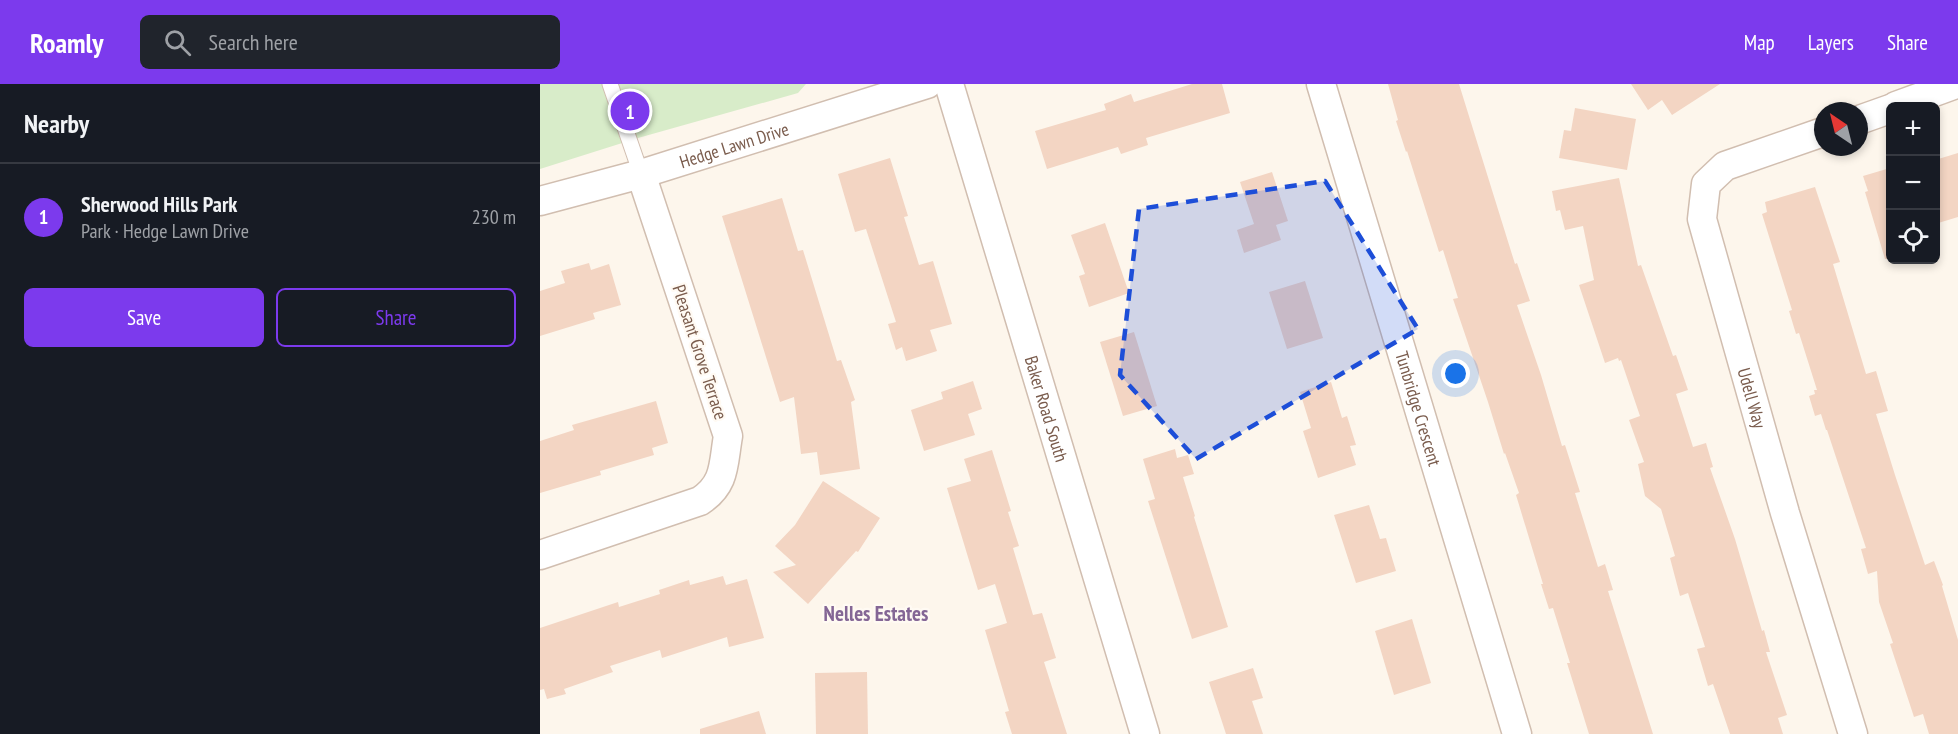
<!DOCTYPE html>
<meta charset="utf-8">
<style>
:root{--surface:#171b24;--page:#20242c;--text:#f1f3f6;--muted:#9ea1a6;--line:#363941;--accent:#7c3aed}
body{margin:0;font-family:"PT Sans Narrow",sans-serif;background:var(--page);color:var(--text)}
.controls{position:absolute;right:18px;top:18px;display:grid;overflow:hidden;border-radius:9px;box-shadow:0 3px 9px #0003}
.controls button{width:54px;height:54px;display:grid;place-items:center;padding:0;border:0;border-bottom:2px solid var(--line);background:var(--surface);color:var(--text);font:30px sans-serif}
.compass{position:absolute;left:1274px;top:18px;width:54px;height:54px;border-radius:50%;background:var(--surface);box-shadow:0 3px 9px #0003;rotate:325deg}
.you{position:absolute;left:916px;top:290px;width:21px;height:21px;margin:-15px;border:4px solid #fff;border-radius:50%;background:#1a73e8;box-shadow:0 0 0 9px #1a73e833}
.badge{display:grid;place-items:center;width:39px;height:39px;border-radius:50%;background:var(--accent);color:#fff;font-size:20px;font-weight:700}
.pin{position:absolute;translate:-50% -50%;border:3px solid #fff;box-shadow:0 2px 6px #0006}
.list{margin:0;padding:0;list-style:none}
h2{display:flex;justify-content:space-between;align-items:center;height:78px;margin:0;padding:0 24px;font-size:26px}
h2 small{font-size:20px;font-weight:400;color:var(--muted)}
.list li{display:grid;grid-template-columns:39px 1fr auto;gap:18px;align-items:center;box-sizing:border-box;height:108px;padding:0 24px;border-top:2px solid var(--line)}
.list b{display:block;font-size:22px;white-space:nowrap}
.list p{margin:0;font-size:20px;white-space:nowrap;color:var(--muted)}
.list em{font-size:20px;font-style:normal;color:var(--muted)}
.actions{display:flex;gap:12px;padding:18px 24px}
.actions a{flex:1;padding:14px 0;border:2px solid var(--accent);border-radius:9px;text-align:center;font-size:21px;color:var(--accent)}
.actions .main{background:var(--accent);color:#fff}
.icon{flex:none;width:33px;height:33px;fill:none;stroke:currentColor;stroke-width:2;stroke-linecap:round;stroke-linejoin:round}
.map{position:relative;flex:none;width:1418px;height:650px;overflow:hidden}
header{display:flex;align-items:center;gap:36px;box-sizing:border-box;height:84px;padding:0 30px;background:var(--accent);color:#fff}
header strong{font-size:28px}
nav{display:flex;gap:33px;margin-inline-start:auto;font-size:21px}
.search{width:420px;height:54px;background:var(--page);display:flex;align-items:center;gap:15px;box-sizing:border-box;padding:0 21px;border-radius:9px;color:var(--muted);font-size:22px}
main{display:flex}
aside{flex:1;background:var(--surface)}
.map>svg:first-child{display:block}
.green{fill:#d8ecc9}
.building{fill:#f3d5c3}
.lines{fill:none;stroke-linecap:round;stroke-linejoin:round}
.lane-casing{stroke:#d1beb0;stroke-width:17}
.street-casing{stroke:#d1beb0;stroke-width:31}
.lane{stroke:#fff;stroke-width:15}
.street{stroke:#fff;stroke-width:28}
.marked{fill:#1d4ed8;fill-opacity:0.2;stroke:#1d4ed8;stroke-width:4.5;stroke-dasharray:12 8;stroke-linejoin:round}
.labels{text-anchor:middle;dominant-baseline:central;stroke-width:4.5;stroke-linejoin:round;paint-order:stroke}
.street-label{font-size:18px;fill:#7a5c4d;stroke:#fffaf3}
.quarter-label{font-size:21px;font-weight:bold;fill:#846695;stroke:#fffaf3}
</style>
<header>
<strong>Roamly</strong>
<div class="search"><svg class="icon" aria-label="search" viewBox="0 0 24 24"><circle cx="10" cy="10" r="6"/><path d="M15 15l6 6"/></svg>Search here</div>
<nav><a>Map</a><a>Layers</a><a>Share</a></nav>
</header>
<main>
<aside>
<h2>Nearby<small></small></h2>
<ul class="list">
<li><span class="badge">1</span><div><b>Sherwood Hills Park</b><p>Park · Hedge Lawn Drive</p></div><em>230 m</em></li>
</ul>
<div class="actions"><a class="main">Save</a><a>Share</a></div>
</aside>
<div class="map">
<svg width="1418" height="650" viewBox="0 0 1418 650">
<rect width="100%" height="100%" fill="#fdf6ec"/>
<path class="green" d="M 0,0 L 266,0 L 258,9 L 98,54 L 0,85 Z"/>
<g class="building">
<path d="M 652,0 L 682,0 L 690,29 L 606,54 L 608,61 L 581,70 L 578,63 L 507,85 L 495,47 L 566,26 L 564,20 L 591,10 L 594,18 Z"/>
<path d="M 848,0 L 919,0 L 975,180 L 977,179 L 990,217 L 977,221 L 1001,291 L 1022,362 L 1025,361 L 1040,408 L 1035,409 L 1058,483 L 1065,480 L 1073,506 L 1068,507 L 1113,650 L 1049,650 L 1027,579 L 1030,579 L 1013,524 L 1009,525 L 1001,500 L 1003,500 L 976,411 L 979,409 L 965,369 L 964,370 L 948,318 L 913,215 L 918,214 L 903,166 L 899,168 L 867,67 L 866,68 L 856,37 L 858,36 Z"/>
<path d="M 1091,0 L 1180,0 L 1132,31 L 1122,16 L 1108,26 Z"/>
<path d="M 1035,24 L 1096,35 L 1087,86 L 1019,74 L 1024,46 L 1031,47 Z"/>
<path d="M 1418,69 L 1418,133 L 1395,140 L 1395,76 Z"/>
<path d="M 350,74 L 368,132 L 364,133 L 379,181 L 393,177 L 412,240 L 390,246 L 397,267 L 366,277 L 362,263 L 356,266 L 348,240 L 356,238 L 326,145 L 315,148 L 298,90 Z"/>
<path d="M 1350,84 L 1350,175 L 1345,175 L 1325,108 L 1328,107 L 1323,92 Z"/>
<path d="M 732,88 L 748,137 L 736,141 L 741,156 L 704,169 L 697,146 L 714,140 L 700,98 Z"/>
<path d="M 1079,94 L 1098,182 L 1101,181 L 1133,272 L 1136,271 L 1148,306 L 1136,310 L 1153,363 L 1166,359 L 1173,383 L 1170,384 L 1195,455 L 1222,547 L 1224,546 L 1230,568 L 1226,568 L 1247,631 L 1238,634 L 1243,650 L 1190,650 L 1173,600 L 1168,602 L 1157,565 L 1165,563 L 1148,509 L 1140,512 L 1130,474 L 1135,472 L 1121,425 L 1105,412 L 1098,380 L 1104,378 L 1089,336 L 1100,332 L 1081,276 L 1079,277 L 1078,274 L 1065,279 L 1039,201 L 1054,196 L 1043,142 L 1025,146 L 1020,126 L 1016,127 L 1012,107 Z"/>
<path d="M 1275,103 L 1300,178 L 1293,180 L 1326,290 L 1336,287 L 1348,327 L 1336,330 L 1355,391 L 1385,481 L 1394,477 L 1403,501 L 1402,502 L 1418,556 L 1418,650 L 1389,650 L 1383,630 L 1374,633 L 1350,560 L 1353,559 L 1339,518 L 1337,487 L 1328,490 L 1321,465 L 1326,464 L 1287,346 L 1286,346 L 1281,330 L 1275,332 L 1269,312 L 1275,310 L 1274,306 L 1277,306 L 1259,249 L 1256,250 L 1249,227 L 1252,226 L 1222,130 L 1227,128 L 1225,118 Z"/>
<path d="M 242,114 L 258,167 L 263,166 L 297,277 L 301,276 L 315,316 L 311,318 L 320,385 L 280,391 L 277,368 L 261,370 L 254,313 L 240,318 L 182,132 Z"/>
<path d="M 565,139 L 589,209 L 549,223 L 539,192 L 545,190 L 531,151 Z"/>
<path d="M 49,179 L 51,186 L 69,180 L 81,221 L 53,229 L 55,235 L 0,252 L 0,207 L 25,199 L 21,187 Z"/>
<path d="M 765,197 L 783,254 L 747,265 L 729,208 Z"/>
<path d="M 594,248 L 617,322 L 583,332 L 560,258 Z"/>
<path d="M 433,297 L 442,325 L 428,330 L 435,351 L 384,367 L 371,326 L 403,315 L 401,308 Z"/>
<path d="M 791,298 L 802,334 L 807,332 L 816,361 L 810,362 L 816,381 L 778,394 L 763,347 L 771,344 L 760,308 Z"/>
<path d="M 116,317 L 128,359 L 112,364 L 114,371 L 60,387 L 61,391 L 0,409 L 0,357 L 34,346 L 32,341 Z"/>
<path d="M 635,365 L 637,374 L 648,371 L 654,390 L 643,393 L 655,432 L 654,433 L 688,543 L 652,555 L 608,417 L 615,415 L 603,375 Z"/>
<path d="M 452,366 L 471,427 L 468,428 L 479,462 L 473,464 L 493,531 L 502,529 L 516,574 L 504,578 L 527,650 L 472,650 L 465,628 L 469,627 L 445,546 L 467,539 L 455,500 L 438,506 L 407,404 L 431,397 L 424,375 Z"/>
<path d="M 283,397 L 340,434 L 318,468 L 316,467 L 268,520 L 233,488 L 256,481 L 235,462 L 255,441 Z"/>
<path d="M 829,421 L 840,455 L 846,454 L 856,487 L 816,499 L 794,431 Z"/>
<path d="M 183,492 L 186,501 L 207,495 L 224,554 L 189,563 L 187,553 L 122,574 L 120,566 L 70,582 L 73,588 L 24,605 L 26,610 L 7,615 L 4,605 L 0,606 L 0,544 L 78,518 L 79,523 L 120,510 L 119,506 L 149,496 L 150,501 Z"/>
<path d="M 872,535 L 891,599 L 854,611 L 835,547 Z"/>
<path d="M 713,584 L 723,614 L 712,617 L 723,650 L 686,650 L 669,598 Z"/>
<path d="M 327,588 L 328,650 L 276,650 L 275,589 Z"/>
<path d="M 219,627 L 226,650 L 160,650 L 160,645 Z"/>
</g>
<g class="lines">
<defs>
<path id="lane" d="M 70,0 L 101,90"/>
<g id="street">
<path id="s1" d="M 409,0 L 605,650"/>
<path id="s2" d="M 781,0 L 977,650"/>
<path d="M 1356,22 L 1416,0"/>
<path d="M 1319,36 L 1350,25"/>
<path id="s3" d="M 1283,48 L 1185,82 L 1166,100 L 1162,135 L 1245,429 L 1313,650"/>
<path id="s4" d="M 0,117 L 101,90 L 387,0"/>
<path d="M 0,471 L 160,417 C 186,400 183,380 188,352 L 101,90"/>
</g>
</defs>
<use href="#lane" class="lane-casing"/>
<use href="#street" class="street-casing"/>
<use href="#lane" class="lane"/>
<use href="#street" class="street"/>
</g>
<path class="marked" d="M 785,97 L 878,245 L 656,375 L 580,291 L 599,125 Z"/>
<g class="labels">
<g class="street-label">
<text stroke="none"><textPath href="#s4" startOffset="202">Hedge Lawn Drive</textPath></text>
<text transform="translate(160 268) rotate(72)">Pleasant Grove Terrace</text>
<text stroke="none"><textPath href="#s3" startOffset="351">Udell Way</textPath></text>
<text stroke="none"><textPath href="#s1" startOffset="339">Baker Road South</textPath></text>
<text stroke="none"><textPath href="#s2" startOffset="339">Tunbridge Crescent</textPath></text>
</g>
<g class="quarter-label">
<text x="336" y="529">Nelles Estates</text>
</g>
</g>
</svg>
<div class="controls">
<button>+</button>
<button>−</button>
<button><svg class="icon" aria-label="locate" viewBox="0 0 24 24"><circle cx="12" cy="12" r="6"/><path d="M12 2v4M12 18v4M2 12h4M18 12h4"/></svg></button>
</div>
<svg class="compass" viewBox="-18 -18 36 36"><path d="M0-13l5 13h-10z" fill="#e53935"/><path d="M0 13l5-13h-10z" fill="#9ea1a6"/></svg>
<div class="you"></div>
<div class="pin badge" style="left:90px;top:27px">1</div>
</div>
</main>
